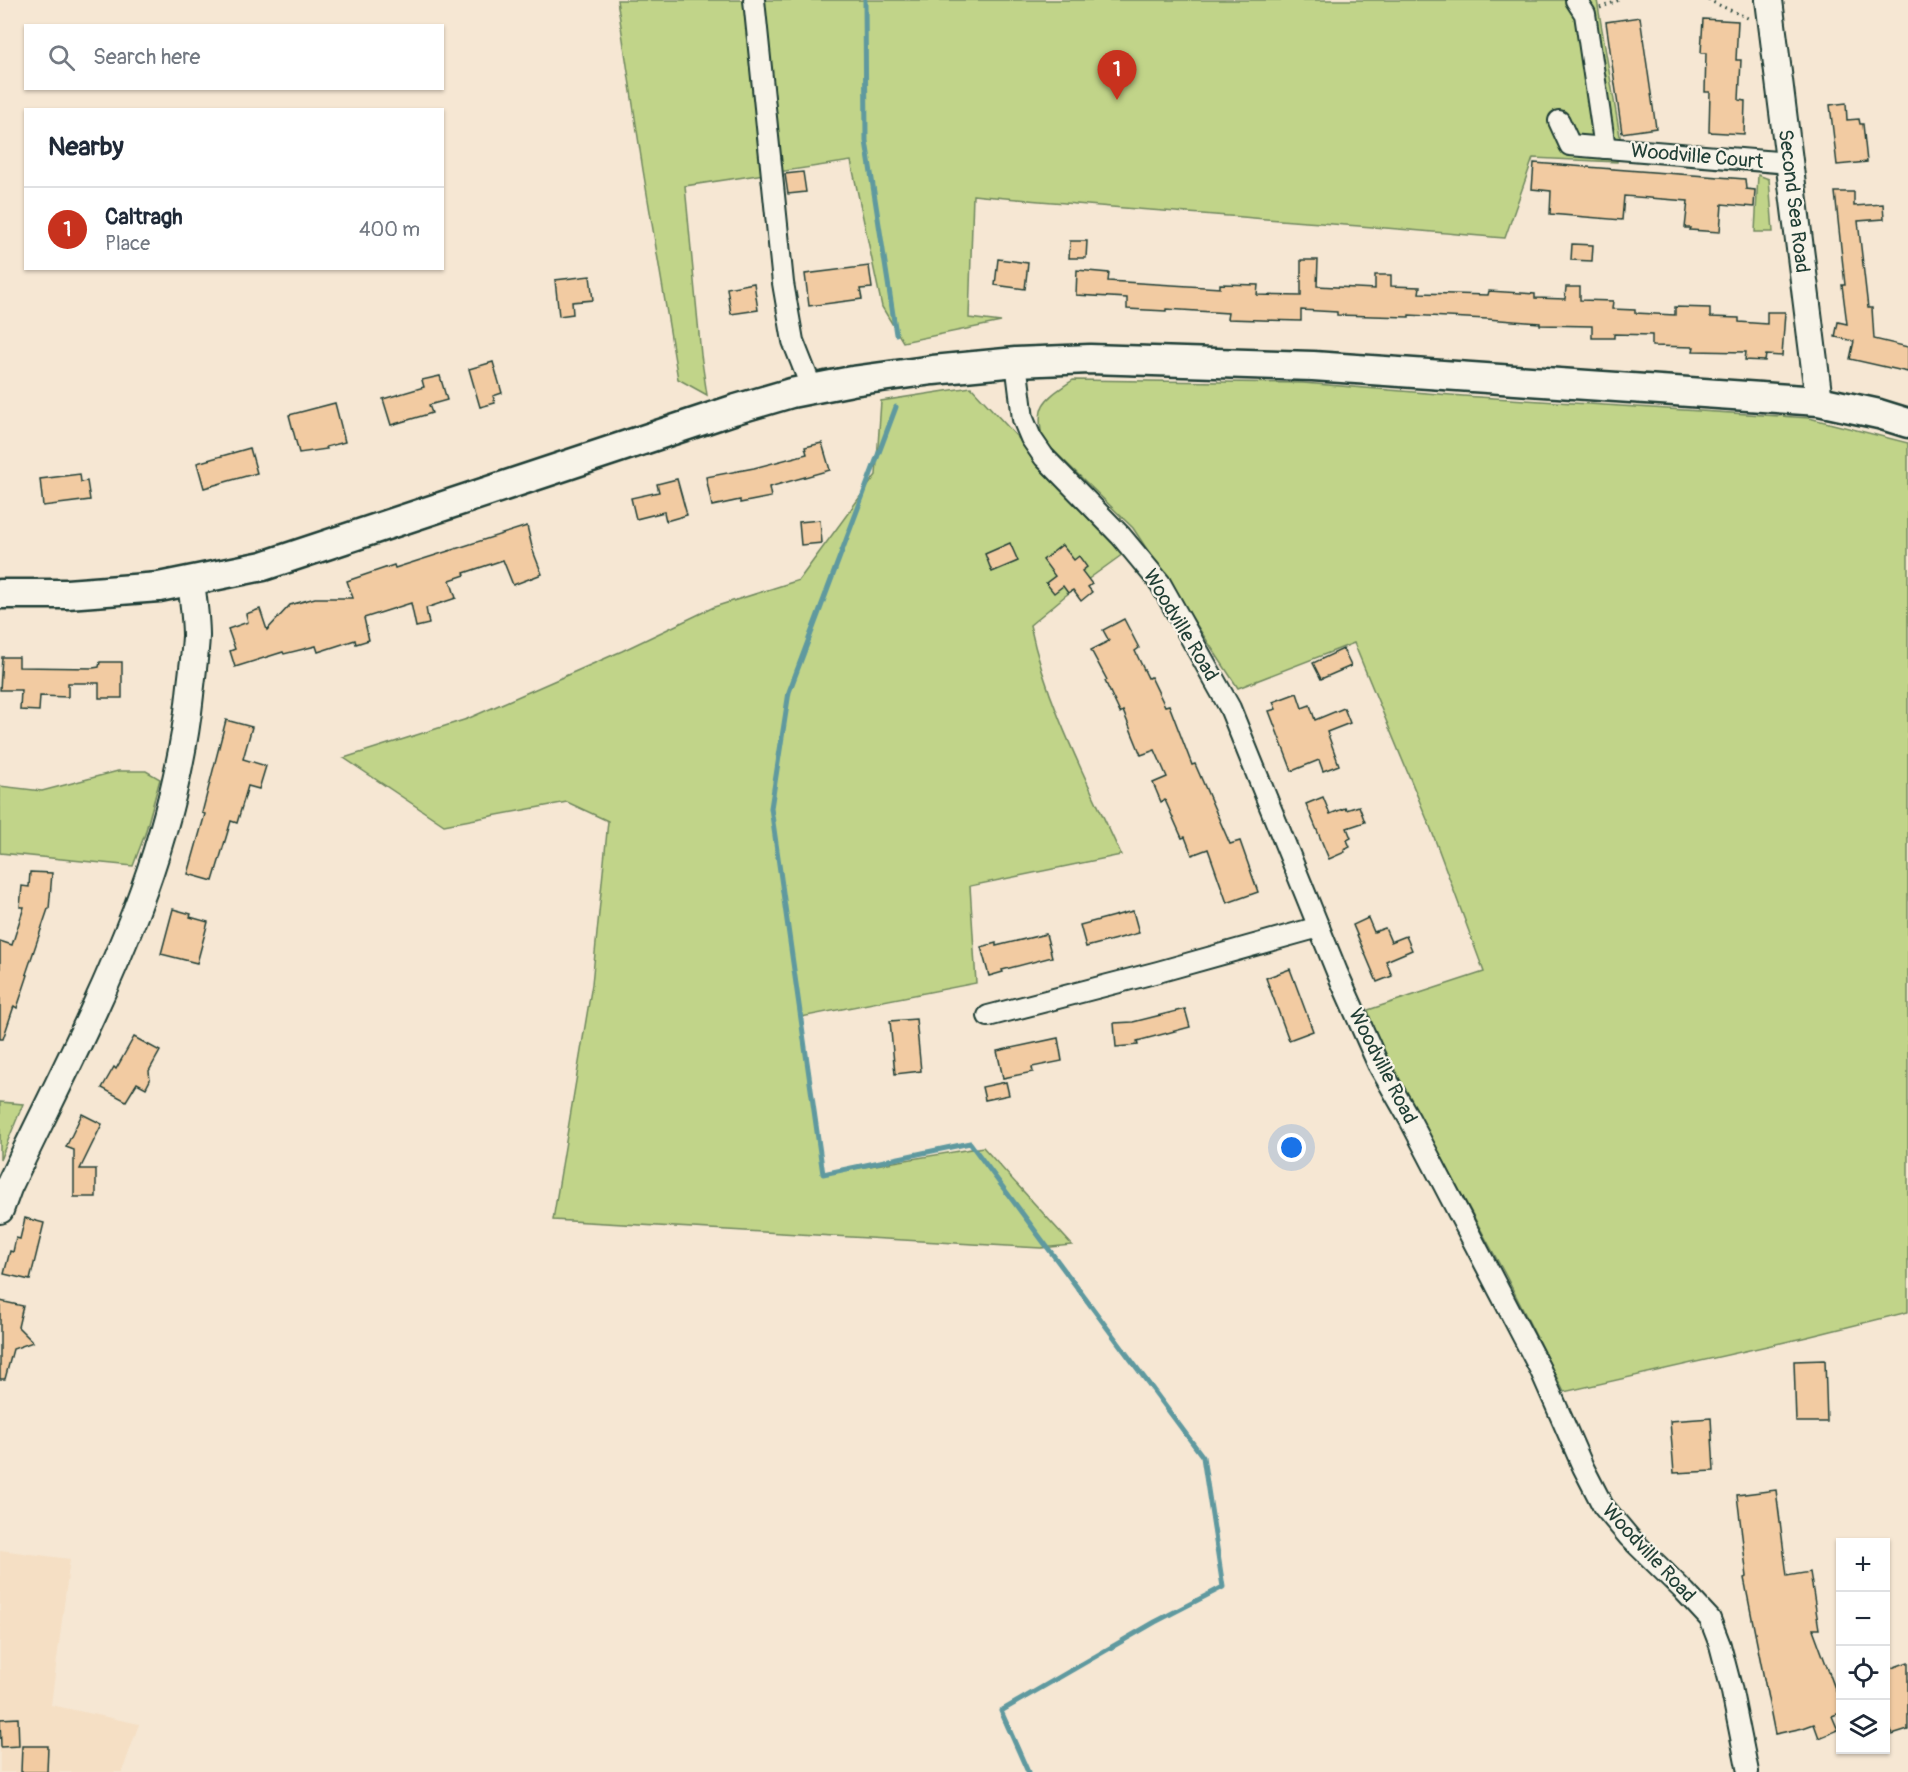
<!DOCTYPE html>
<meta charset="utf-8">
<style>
:root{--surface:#fff;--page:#f2f2f3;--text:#1f2937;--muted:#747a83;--line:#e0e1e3;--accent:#c8321e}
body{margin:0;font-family:Pangolin,sans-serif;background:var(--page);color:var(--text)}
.controls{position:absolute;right:18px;bottom:18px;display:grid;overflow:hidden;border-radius:0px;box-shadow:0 2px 4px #0004}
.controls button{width:54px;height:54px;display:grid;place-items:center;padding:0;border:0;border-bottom:2px solid var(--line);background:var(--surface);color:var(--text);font:30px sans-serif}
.you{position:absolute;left:1292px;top:1148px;width:21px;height:21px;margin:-15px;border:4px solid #fff;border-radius:50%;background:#1a73e8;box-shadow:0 0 0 9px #1a73e833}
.badge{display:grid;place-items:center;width:39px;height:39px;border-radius:50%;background:var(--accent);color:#fff;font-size:20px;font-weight:700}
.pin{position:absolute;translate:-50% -50px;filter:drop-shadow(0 2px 3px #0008)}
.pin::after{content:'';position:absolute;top:32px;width:21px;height:18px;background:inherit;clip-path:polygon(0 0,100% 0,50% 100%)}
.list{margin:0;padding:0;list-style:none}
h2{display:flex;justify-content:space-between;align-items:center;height:78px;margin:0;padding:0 24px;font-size:26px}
h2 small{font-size:20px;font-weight:400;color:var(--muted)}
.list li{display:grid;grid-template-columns:39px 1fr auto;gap:18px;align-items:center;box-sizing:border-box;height:84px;padding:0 24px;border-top:2px solid var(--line)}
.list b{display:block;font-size:22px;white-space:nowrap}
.list p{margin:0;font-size:20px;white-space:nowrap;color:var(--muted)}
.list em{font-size:20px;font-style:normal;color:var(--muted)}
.icon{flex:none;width:33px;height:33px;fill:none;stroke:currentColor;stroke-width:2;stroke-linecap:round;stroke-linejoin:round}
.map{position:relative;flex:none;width:1908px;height:1772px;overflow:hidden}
.search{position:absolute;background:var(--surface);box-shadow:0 2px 4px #0004;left:24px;top:24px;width:420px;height:66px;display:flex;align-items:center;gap:15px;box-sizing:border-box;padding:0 21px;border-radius:0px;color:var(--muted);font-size:22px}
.panel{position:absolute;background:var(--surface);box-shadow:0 2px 4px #0004;left:24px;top:108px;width:420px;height:162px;border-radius:0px}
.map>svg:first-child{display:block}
.built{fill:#f5dfc4}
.green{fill:#c1d489;stroke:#70885e;stroke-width:1.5}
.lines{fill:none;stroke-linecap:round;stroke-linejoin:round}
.stream{stroke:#5e999f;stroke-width:5}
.building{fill:#f2cba2;stroke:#1f3d34;stroke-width:1.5}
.minor-casing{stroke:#1f3d34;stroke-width:24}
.tertiary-casing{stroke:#1f3d34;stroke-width:30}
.secondary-casing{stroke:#1f3d34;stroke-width:33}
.path{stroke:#1f3d34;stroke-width:3;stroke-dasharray:1.5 4.5;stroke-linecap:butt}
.minor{stroke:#f7f3e8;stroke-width:20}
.tertiary{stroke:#f7f3e8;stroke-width:26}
.secondary{stroke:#f7f3e8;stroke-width:28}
.labels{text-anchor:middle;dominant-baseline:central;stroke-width:4.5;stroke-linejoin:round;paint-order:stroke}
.street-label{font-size:20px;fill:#1f3d34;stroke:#f7f3e8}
</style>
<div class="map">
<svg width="1908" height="1772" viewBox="0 0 1908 1772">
<rect width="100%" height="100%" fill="#f6e7d3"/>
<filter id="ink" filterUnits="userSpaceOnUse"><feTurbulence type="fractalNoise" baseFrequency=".0167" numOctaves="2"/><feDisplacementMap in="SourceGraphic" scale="12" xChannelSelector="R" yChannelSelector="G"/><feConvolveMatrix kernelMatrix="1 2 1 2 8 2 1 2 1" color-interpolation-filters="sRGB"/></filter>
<g filter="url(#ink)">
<path class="built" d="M 0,1550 L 70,1559 L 51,1705 L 139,1724 L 122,1772 L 0,1772 Z"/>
<g class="green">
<path d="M 617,0 L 1597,0 L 1620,136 L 1617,162 L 1533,158 L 1505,238 C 1328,222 1150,212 973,195 L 969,318 L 1001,322 L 903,342 L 882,307 L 851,161 L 685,186 L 701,355 L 707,395 L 678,379 L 643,170 Z"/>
<path d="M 1758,175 L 1769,179 L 1773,232 L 1755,232 Z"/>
<path d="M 1073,380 L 1303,383 L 1463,396 L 1809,418 L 1908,443 L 1908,1312 L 1807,1337 L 1564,1392 L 1507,1278 L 1375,1034 L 1368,1010 L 1484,972 L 1431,829 L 1354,643 L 1238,688 L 1133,528 L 1043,440 C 1034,404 1045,399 1073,380 Z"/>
<path d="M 971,387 L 1019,439 L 1038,467 L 1123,554 L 1065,596 L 1030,625 C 1047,706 1087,780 1121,855 L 970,886 L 976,983 L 801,1017 L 823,1174 L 983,1147 L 1072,1245 L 1041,1248 L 553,1220 L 592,984 L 608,821 L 567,802 L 444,825 L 344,758 L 467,719 L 622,651 L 714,607 L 799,580 L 876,475 L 881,401 Z"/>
<path d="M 118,771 L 146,771 L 160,779 L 145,834 L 133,866 L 0,853 L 0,786 L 42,791 Z"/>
<path d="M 0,1102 L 23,1104 L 0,1160 Z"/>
</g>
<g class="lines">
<g class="stream">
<path d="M 865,0 L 866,141 L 896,334"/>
<path d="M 896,407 L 789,692 L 771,808 L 823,1174 L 970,1143 L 1203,1457 L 1223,1587 L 1155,1622 L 1001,1711 L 1028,1772"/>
</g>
</g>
<g class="building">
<path d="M 1640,17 L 1656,128 L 1622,133 L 1606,22 Z"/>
<path d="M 1703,19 L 1738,21 L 1736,60 L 1741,60 L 1739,100 L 1745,101 L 1744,134 L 1709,132 L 1710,92 L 1705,92 L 1706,53 L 1701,53 Z"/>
<path d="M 1846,103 L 1847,120 L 1859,119 L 1860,124 L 1863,124 L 1867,162 L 1837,165 L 1830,105 Z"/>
<path d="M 1534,163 L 1745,179 L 1746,189 L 1755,190 L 1754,207 L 1722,204 L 1720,232 L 1690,230 L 1691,228 L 1685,228 L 1688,201 L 1624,196 L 1622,220 L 1550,214 L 1551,191 L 1532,189 Z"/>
<path d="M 803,172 L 806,192 L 788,194 L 785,174 Z"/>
<path d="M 1835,192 L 1854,192 L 1854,206 L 1883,204 L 1884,219 L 1858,221 L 1868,308 L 1872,308 L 1874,339 L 1908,347 L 1908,372 L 1850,359 L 1854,341 L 1835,337 L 1838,322 L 1847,324 L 1842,285 L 1845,285 Z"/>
<path d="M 1070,241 L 1087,241 L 1086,258 L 1069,258 Z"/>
<path d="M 1572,244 L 1593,245 L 1592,261 L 1571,260 Z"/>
<path d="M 998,259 L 1028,263 L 1025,289 L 995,285 Z"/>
<path d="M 1301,260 L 1318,260 L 1317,286 L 1375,289 L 1375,275 L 1391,275 L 1391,286 L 1420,287 L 1419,293 L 1488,295 L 1489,291 L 1535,294 L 1535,298 L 1565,299 L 1566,287 L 1580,287 L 1580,300 L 1613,301 L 1612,309 L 1635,310 L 1635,313 L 1675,315 L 1675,307 L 1710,308 L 1710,317 L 1739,318 L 1739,322 L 1767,324 L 1767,312 L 1785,312 L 1782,356 L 1766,355 L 1765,361 L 1745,360 L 1746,352 L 1693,351 L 1694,347 L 1652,346 L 1652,335 L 1614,334 L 1614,338 L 1592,338 L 1592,326 L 1540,325 L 1540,323 L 1487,319 L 1409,315 L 1409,317 L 1337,315 L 1337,312 L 1301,310 L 1301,321 L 1227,319 L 1228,313 L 1166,309 L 1166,311 L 1127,309 L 1127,298 L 1076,295 L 1077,270 L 1109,273 L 1108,281 L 1220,288 L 1220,284 L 1258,285 L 1257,295 L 1301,296 Z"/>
<path d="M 869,266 L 872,288 L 860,289 L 862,299 L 809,306 L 805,274 Z"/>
<path d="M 590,276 L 593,300 L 572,302 L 573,314 L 559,316 L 555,280 Z"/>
<path d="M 754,283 L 758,310 L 731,314 L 727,288 Z"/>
<path d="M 493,362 L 502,393 L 493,396 L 495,403 L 480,407 L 469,369 Z"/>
<path d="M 440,376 L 447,400 L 429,405 L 432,413 L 391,425 L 383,399 L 424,387 L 422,380 Z"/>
<path d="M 335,403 L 345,442 L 326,447 L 327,449 L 299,453 L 289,415 Z"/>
<path d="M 822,443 L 830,470 L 769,487 L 771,497 L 740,503 L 740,500 L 712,506 L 706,477 L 754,468 L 807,454 L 805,447 Z"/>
<path d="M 250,448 L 257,473 L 204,488 L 197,463 Z"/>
<path d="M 80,474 L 81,482 L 87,481 L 90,500 L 43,506 L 40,479 Z"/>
<path d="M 677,479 L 687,515 L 666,521 L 664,512 L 636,519 L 631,498 L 659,492 L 657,484 Z"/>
<path d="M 820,520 L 822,543 L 801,545 L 799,522 Z"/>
<path d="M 527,526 L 533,551 L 542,574 L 513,585 L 503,560 L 464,573 L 465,575 L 450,580 L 456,598 L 426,608 L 429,624 L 416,627 L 411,603 L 364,618 L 369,640 L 356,644 L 355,640 L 318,652 L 316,646 L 284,654 L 283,652 L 235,667 L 230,651 L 235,649 L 228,629 L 248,622 L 246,614 L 260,609 L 267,630 L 290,605 L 315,598 L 353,598 L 347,581 L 394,565 L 395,568 Z"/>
<path d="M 1010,543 L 1018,561 L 992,572 L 985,554 Z"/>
<path d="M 1062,545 L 1074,560 L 1079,556 L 1087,567 L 1082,571 L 1092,584 L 1088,587 L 1092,592 L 1081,601 L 1073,590 L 1068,593 L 1063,586 L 1054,593 L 1046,583 L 1055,576 L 1043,560 Z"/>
<path d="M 1124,619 L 1139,648 L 1135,651 L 1148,678 L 1151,677 L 1165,706 L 1169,705 L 1192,765 L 1195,764 L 1230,844 L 1240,841 L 1258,892 L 1227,903 L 1208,849 L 1192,855 L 1185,837 L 1182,838 L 1165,800 L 1161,802 L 1153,783 L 1167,777 L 1155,750 L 1141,755 L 1123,711 L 1120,713 L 1105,681 L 1107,680 L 1091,650 L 1109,641 L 1103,630 Z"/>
<path d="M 1343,649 L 1351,666 L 1321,679 L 1313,663 Z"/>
<path d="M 2,657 L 19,657 L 19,667 L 93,668 L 99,667 L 100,662 L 122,662 L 122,698 L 99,698 L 99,683 L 68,683 L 68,697 L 40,696 L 39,711 L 20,710 L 21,690 L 0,690 Z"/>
<path d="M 1297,693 L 1302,708 L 1310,705 L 1315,720 L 1344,708 L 1350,723 L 1327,732 L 1339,765 L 1323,771 L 1319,760 L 1292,771 L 1269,711 L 1276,709 L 1273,702 Z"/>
<path d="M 226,720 L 252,727 L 243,759 L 266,766 L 259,789 L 248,786 L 237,823 L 231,821 L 213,881 L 188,874 L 205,814 L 202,813 Z"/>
<path d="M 1323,797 L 1330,814 L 1345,808 L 1346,810 L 1359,806 L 1365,822 L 1347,828 L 1351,838 L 1347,840 L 1350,847 L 1344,850 L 1345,852 L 1329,859 L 1306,804 Z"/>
<path d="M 30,872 L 52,873 L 49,909 L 48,909 L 26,974 L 28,975 L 17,1008 L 14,1006 L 3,1039 L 0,1039 L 0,941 L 12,945 L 24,907 L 20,907 L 22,886 L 29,887 Z"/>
<path d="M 173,909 L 191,914 L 190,917 L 208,922 L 197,963 L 161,954 Z"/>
<path d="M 1133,911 L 1139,933 L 1086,947 L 1080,925 Z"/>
<path d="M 1368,918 L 1374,932 L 1385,928 L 1391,942 L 1406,936 L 1412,950 L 1386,961 L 1392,976 L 1377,982 L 1353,925 Z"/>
<path d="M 1046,934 L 1052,957 L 1002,970 L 1003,972 L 989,976 L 981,947 L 996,943 L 996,946 Z"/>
<path d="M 1290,969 L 1313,1031 L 1289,1040 L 1266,978 Z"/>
<path d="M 1185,1009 L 1190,1027 L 1137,1041 L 1138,1045 L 1116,1047 L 1114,1023 L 1133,1022 Z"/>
<path d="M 916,1019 L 921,1071 L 895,1074 L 890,1021 Z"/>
<path d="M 134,1037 L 160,1051 L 149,1071 L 150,1080 L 146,1088 L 137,1083 L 126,1101 L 102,1088 L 114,1067 L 116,1069 Z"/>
<path d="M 1058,1038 L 1062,1061 L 1032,1067 L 1033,1072 L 1003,1078 L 997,1051 Z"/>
<path d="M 1006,1082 L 1009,1095 L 985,1100 L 982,1087 Z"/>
<path d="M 82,1114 L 102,1124 L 80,1169 L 96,1169 L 96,1197 L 74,1197 L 74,1150 L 66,1147 Z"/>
<path d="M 25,1218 L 44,1223 L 30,1280 L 4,1274 L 10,1251 L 13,1252 L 16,1238 L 20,1239 Z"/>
<path d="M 0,1301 L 23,1306 L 18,1327 L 33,1342 L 13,1349 L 5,1379 L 0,1379 Z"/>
<path d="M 1825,1360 L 1827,1422 L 1796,1422 L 1794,1361 Z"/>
<path d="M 1711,1418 L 1714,1471 L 1674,1473 L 1670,1421 Z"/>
<path d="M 1776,1490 L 1787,1576 L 1810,1572 L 1819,1629 L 1813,1629 L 1840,1702 L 1840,1713 L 1832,1716 L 1838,1730 L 1819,1738 L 1814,1724 L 1803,1728 L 1775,1734 L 1744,1578 L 1747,1577 L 1737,1495 Z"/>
<path d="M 1908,1662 L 1908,1730 L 1892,1735 L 1886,1716 L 1886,1670 Z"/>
<path d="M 18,1718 L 19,1746 L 1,1747 L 0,1719 Z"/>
<path d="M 22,1746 L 48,1746 L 47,1772 L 21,1772 Z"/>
</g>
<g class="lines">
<defs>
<g id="minor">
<path d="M 754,0 L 783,283 L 793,341 L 812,389"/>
<path d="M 1576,0 L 1585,14 L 1605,148"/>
<path d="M 1559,121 L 1570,145 L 1789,163"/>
<path d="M 1016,362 L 1023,419 L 1031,438 L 1044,457 L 1121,536 L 1160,583 L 1230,708 L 1337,972 L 1378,1064 L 1410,1120 L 1540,1369 L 1583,1467 L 1603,1506 L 1629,1537 L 1685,1592 L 1710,1619 L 1720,1645 L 1731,1687 L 1748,1772"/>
<path d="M 988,1016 L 1158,972 L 1319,927"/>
</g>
<g id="tertiary">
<path d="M 1769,0 L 1819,401"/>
<path d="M 0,1210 L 8,1188 C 85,1026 171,877 190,695 C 192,675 195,656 196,636 C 196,618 193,599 191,582"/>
</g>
<path id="secondary" d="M 0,594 L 67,594 L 159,587 L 263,566 L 733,410 L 791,393 L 852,381 L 933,370 L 1016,362 L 1090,359 L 1313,366 L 1819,401 L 1879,414 L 1908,423"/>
</defs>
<use href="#minor" class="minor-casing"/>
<use href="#tertiary" class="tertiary-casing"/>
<use href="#secondary" class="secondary-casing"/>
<g class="path">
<path d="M 1708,0 L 1750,19"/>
<path d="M 1600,8 L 1619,0"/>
</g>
<use href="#minor" class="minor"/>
<use href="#tertiary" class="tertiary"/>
<use href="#secondary" class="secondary"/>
</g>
</g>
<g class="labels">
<g class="street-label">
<text transform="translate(1697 156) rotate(5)">Woodville Court</text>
<text transform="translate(1794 201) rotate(83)">Second Sea Road</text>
<text transform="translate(1181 625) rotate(59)">Woodville Road</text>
<text transform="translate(1383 1066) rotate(63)">Woodville Road</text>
<text transform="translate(1649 1553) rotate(47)">Woodville Road</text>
</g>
</g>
</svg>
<div class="controls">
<button>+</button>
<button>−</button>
<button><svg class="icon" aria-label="locate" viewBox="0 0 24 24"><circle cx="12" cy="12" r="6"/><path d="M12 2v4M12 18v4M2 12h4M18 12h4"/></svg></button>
<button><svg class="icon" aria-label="layers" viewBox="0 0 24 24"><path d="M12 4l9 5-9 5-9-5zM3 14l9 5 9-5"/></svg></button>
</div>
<div class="you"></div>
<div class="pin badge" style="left:1117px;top:100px">1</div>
<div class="search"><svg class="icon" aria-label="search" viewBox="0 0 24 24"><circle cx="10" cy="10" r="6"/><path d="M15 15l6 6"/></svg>Search here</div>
<section class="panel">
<h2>Nearby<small></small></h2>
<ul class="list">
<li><span class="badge">1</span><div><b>Caltragh</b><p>Place</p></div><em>400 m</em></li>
</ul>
</section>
</div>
